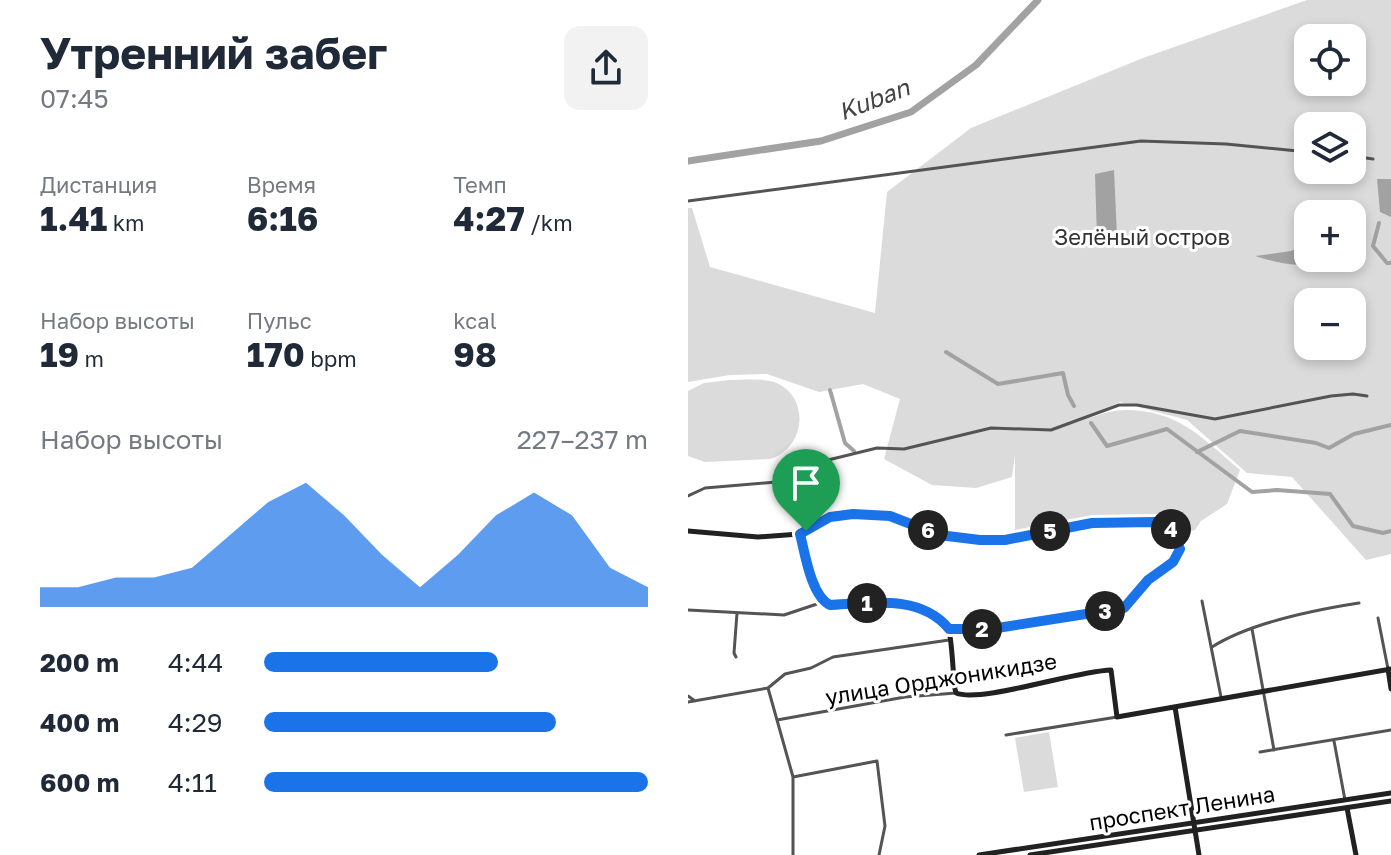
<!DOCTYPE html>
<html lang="ru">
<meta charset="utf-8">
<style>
body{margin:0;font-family:"Golos Text",sans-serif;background:#f2f2f3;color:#1f2937;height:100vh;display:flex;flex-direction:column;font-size:30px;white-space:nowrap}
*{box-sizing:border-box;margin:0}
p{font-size:26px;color:#747a83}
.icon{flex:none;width:44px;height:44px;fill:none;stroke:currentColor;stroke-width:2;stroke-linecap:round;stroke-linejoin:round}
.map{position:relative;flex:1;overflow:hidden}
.drawer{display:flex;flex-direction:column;background:#fff;width:688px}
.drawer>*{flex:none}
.controls{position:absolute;left:606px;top:24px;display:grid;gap:16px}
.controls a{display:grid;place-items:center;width:72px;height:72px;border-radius:16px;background:#fff;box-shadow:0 4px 12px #0003;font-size:40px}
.pin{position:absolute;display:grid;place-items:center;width:68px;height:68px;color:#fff;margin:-82px -34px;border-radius:50% 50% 50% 0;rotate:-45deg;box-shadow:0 0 8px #0007}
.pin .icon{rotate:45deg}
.km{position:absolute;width:40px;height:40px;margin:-20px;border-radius:50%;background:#222;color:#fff;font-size:22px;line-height:40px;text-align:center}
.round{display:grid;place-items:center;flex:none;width:84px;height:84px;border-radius:16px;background:#f2f2f3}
.overview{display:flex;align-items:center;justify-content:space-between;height:136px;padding:0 40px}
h1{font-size:44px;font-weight:700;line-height:60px}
.stats{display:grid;grid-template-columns:repeat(3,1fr);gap:12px;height:136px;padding:8px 40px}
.stats div{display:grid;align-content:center}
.stats b{font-size:34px;font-weight:700}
.stats small{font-size:22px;font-weight:400}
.stats p{font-size:22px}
.chart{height:224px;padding:16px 40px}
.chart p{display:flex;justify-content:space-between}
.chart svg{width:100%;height:144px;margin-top:8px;fill:#1a73e8;opacity:.7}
ul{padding:0 40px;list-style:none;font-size:26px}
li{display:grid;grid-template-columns:128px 96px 1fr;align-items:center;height:60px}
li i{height:20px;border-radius:10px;background:#1a73e8}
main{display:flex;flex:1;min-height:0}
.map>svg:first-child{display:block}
.green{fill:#dbdbdb;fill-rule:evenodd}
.water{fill:#a2a2a2}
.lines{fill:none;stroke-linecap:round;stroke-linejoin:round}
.canal{stroke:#a2a2a2;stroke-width:4}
.river{stroke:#a2a2a2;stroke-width:7}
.street{stroke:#545454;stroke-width:3}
.secondary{stroke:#212121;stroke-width:5}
.route-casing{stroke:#fff;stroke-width:16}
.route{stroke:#1a73e8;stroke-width:10}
.labels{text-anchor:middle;stroke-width:6;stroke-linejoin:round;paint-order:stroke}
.park-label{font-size:22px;fill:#323232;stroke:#fff}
.street-label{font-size:22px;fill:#000;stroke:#fff}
.water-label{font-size:24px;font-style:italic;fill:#434343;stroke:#fff}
</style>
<main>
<section class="drawer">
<div class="overview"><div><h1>Утренний забег</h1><p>07:45</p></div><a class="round"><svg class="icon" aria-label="share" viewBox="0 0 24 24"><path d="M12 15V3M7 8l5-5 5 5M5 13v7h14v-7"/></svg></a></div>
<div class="stats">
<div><p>Дистанция</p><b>1.41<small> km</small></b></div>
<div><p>Время</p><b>6:16</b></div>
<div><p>Темп</p><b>4:27<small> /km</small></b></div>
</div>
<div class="stats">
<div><p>Набор высоты</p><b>19<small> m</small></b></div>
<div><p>Пульс</p><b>170<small> bpm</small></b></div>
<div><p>kcal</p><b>98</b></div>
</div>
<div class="chart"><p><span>Набор высоты</span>227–237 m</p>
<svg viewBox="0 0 160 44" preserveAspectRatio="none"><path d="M0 44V38L10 38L20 35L30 35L40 32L50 22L60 12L70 6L80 16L90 28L100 38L110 28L120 16L130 9L140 16L150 32L160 38V44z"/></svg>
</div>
<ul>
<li><b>200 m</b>4:44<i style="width:61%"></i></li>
<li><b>400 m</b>4:29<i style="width:76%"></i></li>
<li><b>600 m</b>4:11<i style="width:100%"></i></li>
</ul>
</section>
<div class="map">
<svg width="703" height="855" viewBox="0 0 703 855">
<rect width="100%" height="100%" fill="#fff"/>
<!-- green -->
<path class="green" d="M619,0H703V554L678,560L604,477L559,473L499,420L432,402L376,426C395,421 418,410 437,410C491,410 514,438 552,470L539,504L513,521L507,530L495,534L481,517L327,533V455L324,477L288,488L244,485L196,459L212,399L175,384L131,392L79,374L42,375L0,382V208H4L22,267L187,313L199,192L283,128L455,58ZM620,38H664V82H620ZM620,126H664V170H620ZM620,214H664V258H620ZM620,302H664V346H620Z
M41,380C54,380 73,378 86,382C123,396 118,448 82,459L17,462L0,456V391L16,383Z
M361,732L370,787L336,792L327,738Z"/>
<!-- water -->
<path class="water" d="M426,170L429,236L409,238L407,174Z
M689,179H703V217L692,212Z
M620,244V258H633C615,271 587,262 567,256L603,251Z"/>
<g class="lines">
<!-- canal -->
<path class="canal" d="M691,223L685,246L699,263H703
M258,352L310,384L375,373L380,395L386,406
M142,390L157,443L166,451
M403,423L419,446L479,429L564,492L589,490L642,494L665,526L695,533L703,531
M509,452L552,431L628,443L641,448L666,434L703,425"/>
<!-- river -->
<path class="river" d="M0,161L133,141L223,112L288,65L350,0"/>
<!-- street -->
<path class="street" d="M664,156L685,159
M0,201L453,141L538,144L620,152
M119,472L125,491L124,523
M0,496L17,488L100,481L136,461L189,448L216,449L303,428L363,430L431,405H449L527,419L643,396L665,394L679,396
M112,534L142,517L165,514L202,516L251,535L292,540H317L404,523L466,522L478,524C504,551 485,562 462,579C452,586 444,598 436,608L303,629H262
M514,601L533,697
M0,610L96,615L135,602
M690,618L700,669
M564,629L586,750
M524,647C562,623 626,610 671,603
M48,657L46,653L49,613
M80,688L105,777V855
M0,696L7,701
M0,702L80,688L97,674L123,668L145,657L261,640
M89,720L217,697L268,693
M318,735L429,717
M646,741L657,800
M572,752L703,730
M105,777L189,761L197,826L191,855"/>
<!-- secondary -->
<path class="secondary" d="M0,531L70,537L112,534C117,553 123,596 142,605C172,604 242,594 260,627C264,636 265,676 267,689L268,693C294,703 387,671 423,670L429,717L703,669
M700,669L703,689
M487,707L511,855
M659,808L668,855
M291,855L703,793
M342,855L703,801"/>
</g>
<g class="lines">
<!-- route casing -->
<g class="route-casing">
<path id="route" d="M165,514L202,516L251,535L292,540H317L404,523L466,522L478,524L486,532L492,549L485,562L460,580L436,608L303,629H261C233,594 182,603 142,605C123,596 117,553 112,534L142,517Z"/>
</g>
<!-- route -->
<use href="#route" class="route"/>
</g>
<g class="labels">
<!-- park labels -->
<g class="park-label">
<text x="454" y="245">Зелёный остров</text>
</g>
<!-- street labels -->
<g class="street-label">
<text transform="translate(253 679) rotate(-9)" y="8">улица Орджоникидзе</text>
<text transform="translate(494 808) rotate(-9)" y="8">проспект Ленина</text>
</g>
<!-- water labels -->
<g class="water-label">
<text transform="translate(186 100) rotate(-21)" y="8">Kuban</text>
</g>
</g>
</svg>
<div class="controls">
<a><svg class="icon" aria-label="locate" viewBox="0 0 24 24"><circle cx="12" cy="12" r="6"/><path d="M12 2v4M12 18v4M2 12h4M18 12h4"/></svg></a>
<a><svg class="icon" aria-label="layers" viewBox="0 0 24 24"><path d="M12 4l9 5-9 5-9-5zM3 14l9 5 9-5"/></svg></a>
<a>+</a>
<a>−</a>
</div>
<div class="pin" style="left:118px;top:531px;background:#1e9e55"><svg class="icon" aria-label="arrive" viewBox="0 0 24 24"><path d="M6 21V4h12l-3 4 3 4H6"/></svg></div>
<b class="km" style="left:179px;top:603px">1</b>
<b class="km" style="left:294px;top:629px">2</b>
<b class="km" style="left:417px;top:611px">3</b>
<b class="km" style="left:483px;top:529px">4</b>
<b class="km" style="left:362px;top:531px">5</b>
<b class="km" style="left:240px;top:530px">6</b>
</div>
</main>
